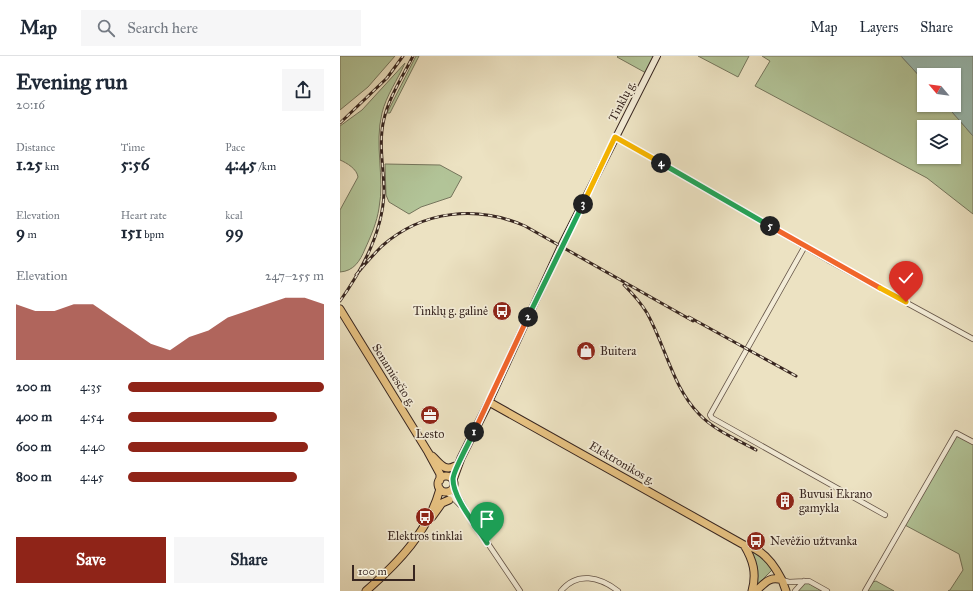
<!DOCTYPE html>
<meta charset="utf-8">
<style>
body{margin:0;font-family:"IM FELL Great Primer",serif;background:#f6f6f7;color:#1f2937;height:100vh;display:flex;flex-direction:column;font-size:15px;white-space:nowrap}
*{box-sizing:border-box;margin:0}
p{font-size:13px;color:#747a83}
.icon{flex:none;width:22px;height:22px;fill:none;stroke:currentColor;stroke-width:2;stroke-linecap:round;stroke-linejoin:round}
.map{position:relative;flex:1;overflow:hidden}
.drawer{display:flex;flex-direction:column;background:#fff;width:340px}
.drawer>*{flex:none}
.needle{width:26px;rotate:299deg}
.buttons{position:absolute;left:577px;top:12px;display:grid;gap:8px}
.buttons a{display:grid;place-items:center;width:44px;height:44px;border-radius:0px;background:#fff;box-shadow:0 1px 3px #0004;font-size:20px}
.scale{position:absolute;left:12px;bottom:10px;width:63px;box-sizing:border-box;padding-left:4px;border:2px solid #382620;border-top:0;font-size:11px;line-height:14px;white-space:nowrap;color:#382620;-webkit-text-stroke:3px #f3ecd7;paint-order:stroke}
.pin{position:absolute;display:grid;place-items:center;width:34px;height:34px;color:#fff;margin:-41px -17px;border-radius:50% 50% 50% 0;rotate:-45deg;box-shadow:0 0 4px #0007}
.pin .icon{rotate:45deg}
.km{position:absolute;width:20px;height:20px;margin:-10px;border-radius:50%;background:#222;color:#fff;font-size:11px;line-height:20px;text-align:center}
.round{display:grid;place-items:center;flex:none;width:42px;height:42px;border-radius:0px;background:#f6f6f7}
.summary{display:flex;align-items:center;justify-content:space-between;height:68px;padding:0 16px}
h1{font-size:22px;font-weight:700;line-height:30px}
.figures{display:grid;grid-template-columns:repeat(3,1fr);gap:6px;height:68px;padding:4px 16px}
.figures div{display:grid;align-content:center}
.figures b{font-size:17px;font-weight:700}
.figures small{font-size:11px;font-weight:400}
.figures p{font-size:11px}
.chart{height:112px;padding:8px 16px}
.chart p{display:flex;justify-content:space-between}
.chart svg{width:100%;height:72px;margin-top:4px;fill:#8f2418;opacity:.7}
.button{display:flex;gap:8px;margin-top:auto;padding:8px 16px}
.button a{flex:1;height:46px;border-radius:0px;background:#8f2418;color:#fff;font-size:16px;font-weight:700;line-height:46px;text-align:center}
.button a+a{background:#f6f6f7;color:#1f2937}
ul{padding:0 16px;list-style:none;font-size:13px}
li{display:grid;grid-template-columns:64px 48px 1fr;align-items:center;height:30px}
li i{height:10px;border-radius:5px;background:#8f2418}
header{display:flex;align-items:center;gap:24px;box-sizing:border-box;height:56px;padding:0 20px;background:#fff;border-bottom:1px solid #e0e1e3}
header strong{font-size:19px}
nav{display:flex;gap:22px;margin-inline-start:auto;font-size:14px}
.search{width:280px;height:36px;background:#f6f6f7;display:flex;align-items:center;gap:10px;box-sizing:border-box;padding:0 14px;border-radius:0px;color:#747a83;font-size:15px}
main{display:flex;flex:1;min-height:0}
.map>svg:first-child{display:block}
.green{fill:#b2c498;stroke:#75755c;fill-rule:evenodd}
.water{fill:#99bdb5;stroke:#728179}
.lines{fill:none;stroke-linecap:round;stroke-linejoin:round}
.minor-casing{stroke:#655548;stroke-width:6}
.secondary-casing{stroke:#382620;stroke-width:8}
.primary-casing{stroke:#382620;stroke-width:9}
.minor{stroke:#f3ecd7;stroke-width:4.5}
.secondary{stroke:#f3ecd7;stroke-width:6}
.primary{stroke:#e6c181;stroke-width:7}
.rail-casing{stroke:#382620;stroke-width:3}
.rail{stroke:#f3ecd7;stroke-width:1.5;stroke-dasharray:4.5;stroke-linecap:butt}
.split-1-casing{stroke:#fff;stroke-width:8}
.split-2-casing{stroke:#fff;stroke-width:8}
.split-3-casing{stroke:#fff;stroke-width:8}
.split-4-casing{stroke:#fff;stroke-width:8}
.split-5-casing{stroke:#fff;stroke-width:8}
.split-6-casing{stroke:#fff;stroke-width:8}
.split-7-casing{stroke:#fff;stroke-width:8}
.split-1{stroke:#22a559;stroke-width:5}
.split-2{stroke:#f0652b;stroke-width:5}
.split-3{stroke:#22a559;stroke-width:5}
.split-4{stroke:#f5b400;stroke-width:5}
.split-5{stroke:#22a559;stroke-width:5}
.split-6{stroke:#f0652b;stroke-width:5}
.split-7{stroke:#f5b400;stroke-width:5}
.labels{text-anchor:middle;stroke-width:3.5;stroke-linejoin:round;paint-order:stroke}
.street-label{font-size:12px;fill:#382620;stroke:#f3ecd7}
.poi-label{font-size:12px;fill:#382620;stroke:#f3ecd7;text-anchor:start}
</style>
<header>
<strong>Map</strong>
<div class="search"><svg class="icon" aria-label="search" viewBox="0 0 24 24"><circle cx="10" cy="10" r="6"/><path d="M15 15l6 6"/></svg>Search here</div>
<nav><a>Map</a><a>Layers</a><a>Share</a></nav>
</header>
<main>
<section class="drawer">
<div class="summary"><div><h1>Evening run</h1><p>20:16</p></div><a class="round"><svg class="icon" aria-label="share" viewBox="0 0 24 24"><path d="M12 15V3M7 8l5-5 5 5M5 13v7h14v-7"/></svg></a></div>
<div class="figures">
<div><p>Distance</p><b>1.25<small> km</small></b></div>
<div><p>Time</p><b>5:56</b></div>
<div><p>Pace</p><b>4:45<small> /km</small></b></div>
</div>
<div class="figures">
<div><p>Elevation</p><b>9<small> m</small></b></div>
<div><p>Heart rate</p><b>151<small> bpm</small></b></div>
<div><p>kcal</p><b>99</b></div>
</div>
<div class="chart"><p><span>Elevation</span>247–255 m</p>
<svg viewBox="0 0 160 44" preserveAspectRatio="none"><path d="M0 44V10L10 14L20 14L30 10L40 10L50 18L60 26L70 34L80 38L90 30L100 26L110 18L120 14L130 10L140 6L150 6L160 10V44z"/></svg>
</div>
<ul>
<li><b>200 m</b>4:35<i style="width:100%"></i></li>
<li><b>400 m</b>4:54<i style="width:76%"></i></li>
<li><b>600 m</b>4:40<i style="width:92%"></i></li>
<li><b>800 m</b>4:45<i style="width:86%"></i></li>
</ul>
<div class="button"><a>Save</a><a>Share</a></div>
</section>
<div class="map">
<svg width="633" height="535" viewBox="0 0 633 535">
<rect width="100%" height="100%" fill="#ece2c2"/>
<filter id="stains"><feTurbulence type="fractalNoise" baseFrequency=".005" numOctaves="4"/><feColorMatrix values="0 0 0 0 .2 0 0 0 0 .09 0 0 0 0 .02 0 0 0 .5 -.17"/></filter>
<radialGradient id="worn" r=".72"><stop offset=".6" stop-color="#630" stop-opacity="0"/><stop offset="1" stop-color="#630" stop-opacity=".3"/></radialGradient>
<!-- green -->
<path class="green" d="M0,0H55L28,31L0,54Z
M76,0H79L50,57H47Z
M278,0H314L306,17L277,1Z
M358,0H409L398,21Z
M422,0H561L584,25V49H606L633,80V158L587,122L415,30L430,5ZM584,71H614V101H584Z
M65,7C58,23 46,40 42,57C34,89 45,121 39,152C37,166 31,180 25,193C20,205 14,215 0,216V154L18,121C17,113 7,107 0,104V70L22,54Z
M45,108L100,109L122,121L111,141L81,151L69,158L49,146L46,139Z
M616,377L633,386V535H608L610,534L623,514L619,498L563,468Z
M408,491L427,505L433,513L416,530L417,511Z
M536,525L554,535H527L533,526Z
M468,527L482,535H457L463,528Z"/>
<!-- water -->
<path class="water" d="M561,0H633V80L606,49H614V19H584V25Z"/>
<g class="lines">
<!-- minor casing -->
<g class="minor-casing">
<path id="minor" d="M275,81L488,204L633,283
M465,190L370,359L372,362L545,459
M113,431L128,458L180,535
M107,436L120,449
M442,524L449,526L469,525L487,535
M221,535C237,515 260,521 278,535
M455,535L464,525
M525,535L616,377L633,386"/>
</g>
<!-- secondary casing -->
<g class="secondary-casing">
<path id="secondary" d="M149,346L221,190L317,0"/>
</g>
<!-- primary casing -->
<g class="primary-casing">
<path id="primary" d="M0,253L88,396L100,418V424
M92,400C100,407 104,416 115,410
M98 428a8 8 0 1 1 16 0a8 8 0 1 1-16 0Z
M113,424L121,402L149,346L404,489C422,492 434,508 442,524
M92,461L102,447L109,444
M404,489C413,504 417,517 412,535
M26,535C59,506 88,476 100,433
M416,535C425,527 429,520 442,524L446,535"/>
</g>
<!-- minor -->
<use href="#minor" class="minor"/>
<!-- secondary -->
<use href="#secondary" class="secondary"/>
<!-- primary -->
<use href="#primary" class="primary"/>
<!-- rail casing -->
<g class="rail-casing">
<path id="rail" d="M0,67L47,22L63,0
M16,219C24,209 33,199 42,190C83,154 137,149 185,170L353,265
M284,229C293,238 301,247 307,257C326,291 332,330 359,358C374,374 396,383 416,394
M0,245C22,214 43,176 44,136C44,112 38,88 44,63C49,41 63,20 73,0
M349,261L456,320"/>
</g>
<!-- rail -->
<use href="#rail" class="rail"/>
</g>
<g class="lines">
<!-- split-1 casing -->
<g class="split-1-casing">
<path id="split-1" d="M134,376C130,385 113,415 113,423C113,443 137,470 147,487"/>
</g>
<!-- split-2 casing -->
<g class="split-2-casing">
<path id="split-2" d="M134,376L188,261"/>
</g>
<!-- split-3 casing -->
<g class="split-3-casing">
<path id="split-3" d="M188,261L243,148"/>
</g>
<!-- split-4 casing -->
<g class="split-4-casing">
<path id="split-4" d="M243,148L275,81L321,107"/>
</g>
<!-- split-5 casing -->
<g class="split-5-casing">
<path id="split-5" d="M321,107L430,170"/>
</g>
<!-- split-6 casing -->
<g class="split-6-casing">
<path id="split-6" d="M430,170L540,232"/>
</g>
<!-- split-7 casing -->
<g class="split-7-casing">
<path id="split-7" d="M540,232L566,246"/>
</g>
<!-- split-1 -->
<use href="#split-1" class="split-1"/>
<!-- split-2 -->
<use href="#split-2" class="split-2"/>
<!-- split-3 -->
<use href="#split-3" class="split-3"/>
<!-- split-4 -->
<use href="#split-4" class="split-4"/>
<!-- split-5 -->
<use href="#split-5" class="split-5"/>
<!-- split-6 -->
<use href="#split-6" class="split-6"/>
<!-- split-7 -->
<use href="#split-7" class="split-7"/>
</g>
<!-- icons -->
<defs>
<g id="bus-disc" transform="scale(1)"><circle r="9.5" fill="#8f2418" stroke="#f3ecd7"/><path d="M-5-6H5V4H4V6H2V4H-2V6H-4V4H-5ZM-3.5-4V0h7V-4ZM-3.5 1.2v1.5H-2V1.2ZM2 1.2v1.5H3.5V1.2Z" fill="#fff"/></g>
<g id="shop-disc" transform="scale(1)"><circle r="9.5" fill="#8f2418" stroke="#f3ecd7"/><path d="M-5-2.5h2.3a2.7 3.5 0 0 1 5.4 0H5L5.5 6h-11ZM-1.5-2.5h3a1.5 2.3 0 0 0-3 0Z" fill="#fff"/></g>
<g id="office-disc" transform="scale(1)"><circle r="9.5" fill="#8f2418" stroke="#f3ecd7"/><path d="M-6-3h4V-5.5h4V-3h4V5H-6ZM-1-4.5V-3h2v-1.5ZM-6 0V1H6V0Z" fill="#fff"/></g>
<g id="building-disc" transform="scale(1)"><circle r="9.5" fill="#8f2418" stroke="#f3ecd7"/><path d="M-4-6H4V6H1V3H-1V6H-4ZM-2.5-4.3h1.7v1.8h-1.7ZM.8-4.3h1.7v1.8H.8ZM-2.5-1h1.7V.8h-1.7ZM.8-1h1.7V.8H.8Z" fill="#fff"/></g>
</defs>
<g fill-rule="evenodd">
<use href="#bus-disc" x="162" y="255"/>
<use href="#shop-disc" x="246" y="295"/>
<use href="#office-disc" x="90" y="359"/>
<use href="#building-disc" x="445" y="445"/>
<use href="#bus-disc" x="85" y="461"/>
<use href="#bus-disc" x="416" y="485"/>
</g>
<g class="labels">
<!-- street labels -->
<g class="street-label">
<text transform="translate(282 45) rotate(-62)" y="4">Tinklų g.</text>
<text transform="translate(54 319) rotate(58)" y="4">Senamiesčio g.</text>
<text transform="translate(282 407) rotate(30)" y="4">Elektronikos g.</text>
</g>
<!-- poi labels -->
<g class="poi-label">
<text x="148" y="259" text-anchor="end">Tinklų g. galinė</text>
<text x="260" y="299">Buitera</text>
<text x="90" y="382" text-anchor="middle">Lesto</text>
<text x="459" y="442">Buvusi Ekrano<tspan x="459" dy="14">gamykla</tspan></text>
<text x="85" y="484" text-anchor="middle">Elektros tinklai</text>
<text x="430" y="489">Nevėžio užtvanka</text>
</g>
</g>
<rect width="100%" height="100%" filter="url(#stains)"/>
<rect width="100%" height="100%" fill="url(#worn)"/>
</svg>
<div class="buttons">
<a><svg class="needle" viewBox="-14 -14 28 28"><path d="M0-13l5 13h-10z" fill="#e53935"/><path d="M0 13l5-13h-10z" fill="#747a83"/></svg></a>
<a><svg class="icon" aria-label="layers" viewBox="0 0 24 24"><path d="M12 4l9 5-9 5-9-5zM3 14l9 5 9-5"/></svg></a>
</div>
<div class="scale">100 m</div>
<div class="pin" style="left:147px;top:487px;background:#1e9e55"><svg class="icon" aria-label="arrive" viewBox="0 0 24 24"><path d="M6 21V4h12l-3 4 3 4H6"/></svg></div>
<div class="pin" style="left:566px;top:246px;background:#d93025"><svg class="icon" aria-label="check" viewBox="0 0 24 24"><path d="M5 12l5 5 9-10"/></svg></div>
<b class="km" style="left:134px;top:376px">1</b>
<b class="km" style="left:188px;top:261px">2</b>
<b class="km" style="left:243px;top:148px">3</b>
<b class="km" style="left:321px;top:107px">4</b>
<b class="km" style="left:430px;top:170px">5</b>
</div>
</main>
